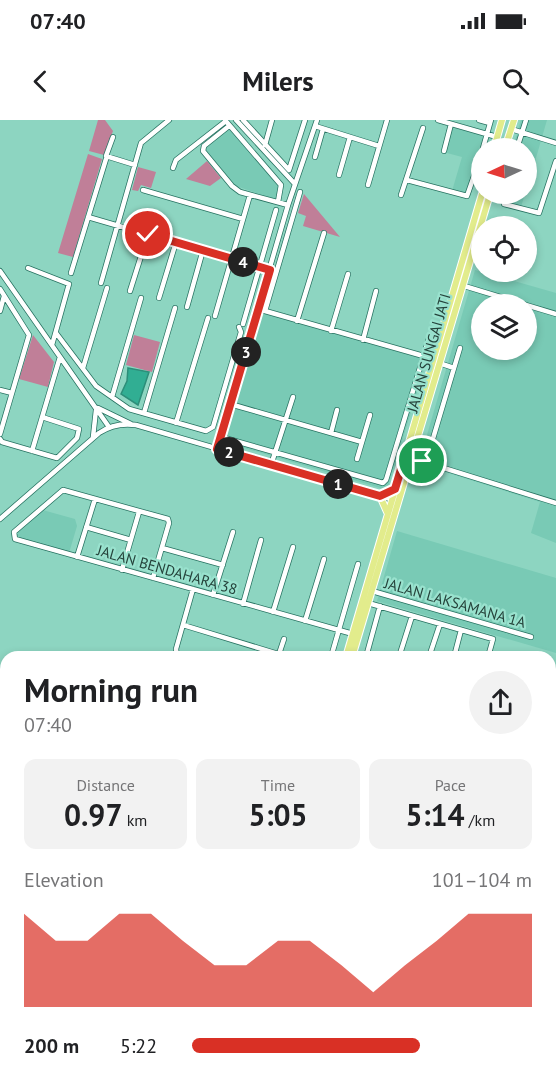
<!DOCTYPE html>
<meta charset="utf-8">
<style>
body{margin:0;font-family:"PT Sans",sans-serif;background:#f2f2f2;color:#202124;height:100vh;display:flex;flex-direction:column;font-size:22px;white-space:nowrap}
*{box-sizing:border-box;margin:0}
p{font-size:20px;color:#757577}
.icon{flex:none;width:33px;height:33px;fill:none;stroke:currentColor;stroke-width:2;stroke-linecap:round;stroke-linejoin:round}
.map{position:relative;flex:1;overflow:hidden}
.drawer{position:absolute;left:0px;top:531px;width:556px;height:429px;display:flex;flex-direction:column;background:#fff;border-radius:18px 18px 0 0;box-shadow:0 3px 9px #0003}
.drawer>*{flex:none}
.needle{width:39px;rotate:266deg}
.controls{position:absolute;left:471px;top:18px;display:grid;gap:12px}
.controls a{display:grid;place-items:center;width:66px;height:66px;border-radius:50%;background:#fff;box-shadow:0 3px 9px #0003;font-size:30px}
.pin{position:absolute;display:grid;place-items:center;width:51px;height:51px;color:#fff;margin:-26px;border:3px solid #fff;border-radius:50%;box-shadow:0 2px 6px #0007}
.km{position:absolute;width:30px;height:30px;margin:-15px;border-radius:50%;background:#222;color:#fff;font-size:16px;line-height:30px;text-align:center}
.round{display:grid;place-items:center;flex:none;width:63px;height:63px;border-radius:32px;background:#f2f2f2}
.overview{display:flex;align-items:center;justify-content:space-between;height:102px;padding:0 24px}
h1{font-size:33px;font-weight:800;line-height:45px}
.stats{display:grid;grid-template-columns:repeat(3,1fr);gap:9px;height:102px;padding:6px 24px}
.stats div{display:grid;align-content:center;border-radius:12px;background:#f2f2f2;text-align:center}
.stats b{font-size:30px;font-weight:800}
.stats small{font-size:16px;font-weight:400}
.stats p{font-size:16px}
.chart{height:168px;padding:12px 24px}
.chart p{display:flex;justify-content:space-between}
.chart svg{width:100%;height:108px;margin-top:6px;fill:#d93025;opacity:.7}
ul{padding:0 24px;list-style:none;font-size:20px}
li{display:grid;grid-template-columns:96px 72px 1fr;align-items:center;height:45px}
li i{height:15px;border-radius:8px;background:#d93025}
.status{display:flex;justify-content:space-between;align-items:center;height:42px;padding:0 30px;background:#fff;direction:ltr}
.status svg{height:16px;fill:currentColor}
header{display:flex;justify-content:space-between;align-items:center;height:78px;padding:0 24px;background:#fff;font-size:27px;font-weight:800}
.map>svg:first-child{display:block}
.built{fill:#79cab5;fill-rule:evenodd}
.green{fill:#c07f98}
.water{fill:#31ae93;stroke:#2d8e79;stroke-width:1.5}
.lines{fill:none;stroke-linecap:round;stroke-linejoin:round}
.minor-casing{stroke:#277261;stroke-width:6}
.major-casing{stroke:#fff;stroke-width:8}
.minor{stroke:#fff;stroke-width:4.5}
.major{stroke:#e2ec8c;stroke-width:6}
.route-casing{stroke:#fff;stroke-width:12}
.route{stroke:#d93025;stroke-width:8}
.labels{text-anchor:middle;stroke-width:4.5;stroke-linejoin:round;paint-order:stroke}
.street-label{font-size:15px;fill:#25433b;stroke:#99e2ce}
</style>
<div class="status"><b>07:40</b><svg viewBox="0 0 49 12"><path d="M0 12V9h3v3zM5 12V6h3v6zM10 12V3h3v9zM15 12V0h3v12zM26 1h20v11H26zM47 4h2v5h-2z"/></svg></div>
<header><svg class="icon" aria-label="back" viewBox="0 0 24 24"><path d="M15 5l-7 7 7 7"/></svg>Milers<svg class="icon" aria-label="search" viewBox="0 0 24 24"><circle cx="10" cy="10" r="6"/><path d="M15 15l6 6"/></svg></header>
<div class="map">
<svg width="556" height="960" viewBox="0 0 556 960">
<rect width="100%" height="100%" fill="#8dd5c1"/>
<!-- built -->
<path class="built" d="M521,0H547L527,69L526,28H513Z
M452,6L485,15L469,73L465,75L452,71L462,37L447,33L445,28Z
M228,7L280,65L277,80L233,65L204,30L205,26Z
M500,74H525L521,87L498,80Z
M475,150L556,173V423L531,413L540,382L426,346L422,332ZM482,184H526V230H482Z
M252,190L427,240L387,370L214,319Z
M39,389L75,399L77,406L69,433L16,417L15,413Z
M397,411L556,458V533L377,481Z
M174,954H224V960H174Z
M245,954H383L381,960H244Z"/>
<!-- green -->
<path class="green" d="M98,0H105L113,11L104,35L89,31Z
M88,34L102,39L73,137L58,133Z
M207,41L221,58L210,66L186,59Z
M138,47L156,52L151,68L141,65L138,71L132,70Z
M304,74L340,117L303,106L306,96L298,93Z
M33,215L54,242L48,267L19,259Z
M134,215L160,222L152,252L126,245Z
M0,582L6,584V618L0,638Z
M383,954H412L411,960H381Z"/>
<!-- water -->
<path class="water" d="M128,248L149,252L138,285L121,274L127,261Z"/>
<g class="lines">
<!-- minor casing -->
<g class="minor-casing">
<path id="minor" d="M225,0L281,65L278,82
M236,0L295,64
M243,0L289,50L305,0
M438,0L497,17
M479,0L490,3
M229,6L204,26L203,31L232,66L240,72L288,85
M315,6L379,26
M511,9L556,23
M113,17L106,36L135,45
M265,25L272,0
M483,28L491,0
M517,28L526,0
M444,31L451,4
M315,37L323,9
M173,48L176,40L226,1
M339,55L350,17
M407,60L467,76L482,33
M368,65L387,0
M143,70L243,99
M504,74V84L539,93L556,41
M401,75L423,8
M88,97L270,150
M28,148L69,164L52,225
M0,151L109,307
M71,153L106,39
M101,163L141,23L169,0
M461,165L524,184
M0,169L29,215L0,314
M130,171L148,114
M159,178L176,122
M526,185L556,194
M187,187L203,130
M258,189L434,239
M0,191L4,176
M265,191L300,72
M215,196L250,75
M297,201L324,113
M243,204L276,90
M331,211L348,154
M56,213L96,266L129,289L206,311L213,307L241,212L239,207
M363,220L376,171
M439,243L454,248
M83,248L107,168
M0,270L12,273
M112,277L141,178
M230,284L362,322
M98,288L131,304
M144,293L175,188
M176,303L208,198
M331,313L337,290
M93,317L96,290
M221,317L383,363L386,360L429,218
M0,319L2,322L57,338L77,318L79,309L42,297
M217,329L288,85L317,0
M32,331L60,237
M357,339L370,295
M418,340L556,383
M426,342L460,228
M271,345L293,277
M0,399L99,313C111,305 122,303 136,305L394,380
M86,407L131,420
M162,428L223,445
M77,437L95,379
M122,450L139,392
M153,458L169,403L168,399L63,370L14,412L15,419L353,514
M372,471L531,517
M213,475L233,412
M368,483L493,519L488,537
M243,484L261,420
M273,492L293,427
M305,501L324,439
M183,505L288,537
M279,534L284,519
M177,537L176,529L193,469
M331,537L358,444
M366,537L380,486
M399,537L412,496
M429,537L440,504
M454,537L461,510
M0,576L6,578
M550,609L556,610
M551,644L556,627
M0,647L6,626
M0,674L6,676
M551,677L556,660
M550,702L556,686
M0,753L6,734
M0,763L6,765
M550,770L555,754
M0,823L6,827
M0,881L6,861
M550,899L556,879
M178,954V960
M199,954L216,959
M442,954L462,960
M9,960L10,954
M43,960L45,954
M90,960L92,954
M130,960L132,954
M166,960L167,957
M248,960L249,954
M289,960L290,954
M344,960L346,954
M375,960L377,954
M412,960L414,954
M531,960L533,954"/>
</g>
<!-- major casing -->
<g class="major-casing">
<path id="major" d="M494,28L502,0
M505,28L514,0
M417,328L419,340
M387,392L380,376L395,369
M346,537L482,74
M352,537L490,74
M229,960V954
M235,960L236,954"/>
</g>
<!-- minor -->
<use href="#minor" class="minor"/>
<!-- major -->
<use href="#major" class="major"/>
</g>
<g class="lines">
<!-- route casing -->
<g class="route-casing">
<path id="route" d="M148,114L270,150L217,329L380,376L395,369L405,336L422,341"/>
</g>
<!-- route -->
<use href="#route" class="route"/>
</g>
<g class="labels">
<!-- street labels -->
<g class="street-label">
<text transform="translate(429 233) rotate(-74)" y="5">JALAN SUNGAI JATI</text>
<text transform="translate(167 450) rotate(16)" y="5">JALAN BENDAHARA 38</text>
<text transform="translate(455 483) rotate(16)" y="5">JALAN LAKSAMANA 1A</text>
</g>
</g>
</svg>
<div class="controls">
<a><svg class="needle" viewBox="-14 -14 28 28"><path d="M0-13l5 13h-10z" fill="#e53935"/><path d="M0 13l5-13h-10z" fill="#757577"/></svg></a>
<a><svg class="icon" aria-label="locate" viewBox="0 0 24 24"><circle cx="12" cy="12" r="6"/><path d="M12 2v4M12 18v4M2 12h4M18 12h4"/></svg></a>
<a><svg class="icon" aria-label="layers" viewBox="0 0 24 24"><path d="M12 4l9 5-9 5-9-5zM3 14l9 5 9-5"/></svg></a>
</div>
<div class="pin" style="left:422px;top:341px;background:#1e9e55"><svg class="icon" aria-label="arrive" viewBox="0 0 24 24"><path d="M6 21V4h12l-3 4 3 4H6"/></svg></div>
<div class="pin" style="left:148px;top:114px;background:#d93025"><svg class="icon" aria-label="check" viewBox="0 0 24 24"><path d="M5 12l5 5 9-10"/></svg></div>
<b class="km" style="left:338px;top:364px">1</b>
<b class="km" style="left:229px;top:332px">2</b>
<b class="km" style="left:246px;top:232px">3</b>
<b class="km" style="left:243px;top:142px">4</b>
<section class="drawer">
<div class="overview"><div><h1>Morning run</h1><p>07:40</p></div><a class="round"><svg class="icon" aria-label="share" viewBox="0 0 24 24"><path d="M12 15V3M7 8l5-5 5 5M5 13v7h14v-7"/></svg></a></div>
<div class="stats">
<div><p>Distance</p><b>0.97<small> km</small></b></div>
<div><p>Time</p><b>5:05</b></div>
<div><p>Pace</p><b>5:14<small> /km</small></b></div>
</div>
<div class="chart"><p><span>Elevation</span>101–104 m</p>
<svg viewBox="0 0 160 44" preserveAspectRatio="none"><path d="M0 44V6L10 17L20 17L30 6L40 6L50 17L60 27L70 27L80 17L90 17L100 27L110 38L120 27L130 17L140 6L150 6L160 6V44z"/></svg>
</div>
<ul>
<li><b>200 m</b>5:22<i style="width:67%"></i></li>
</ul>
</section>
</div>
